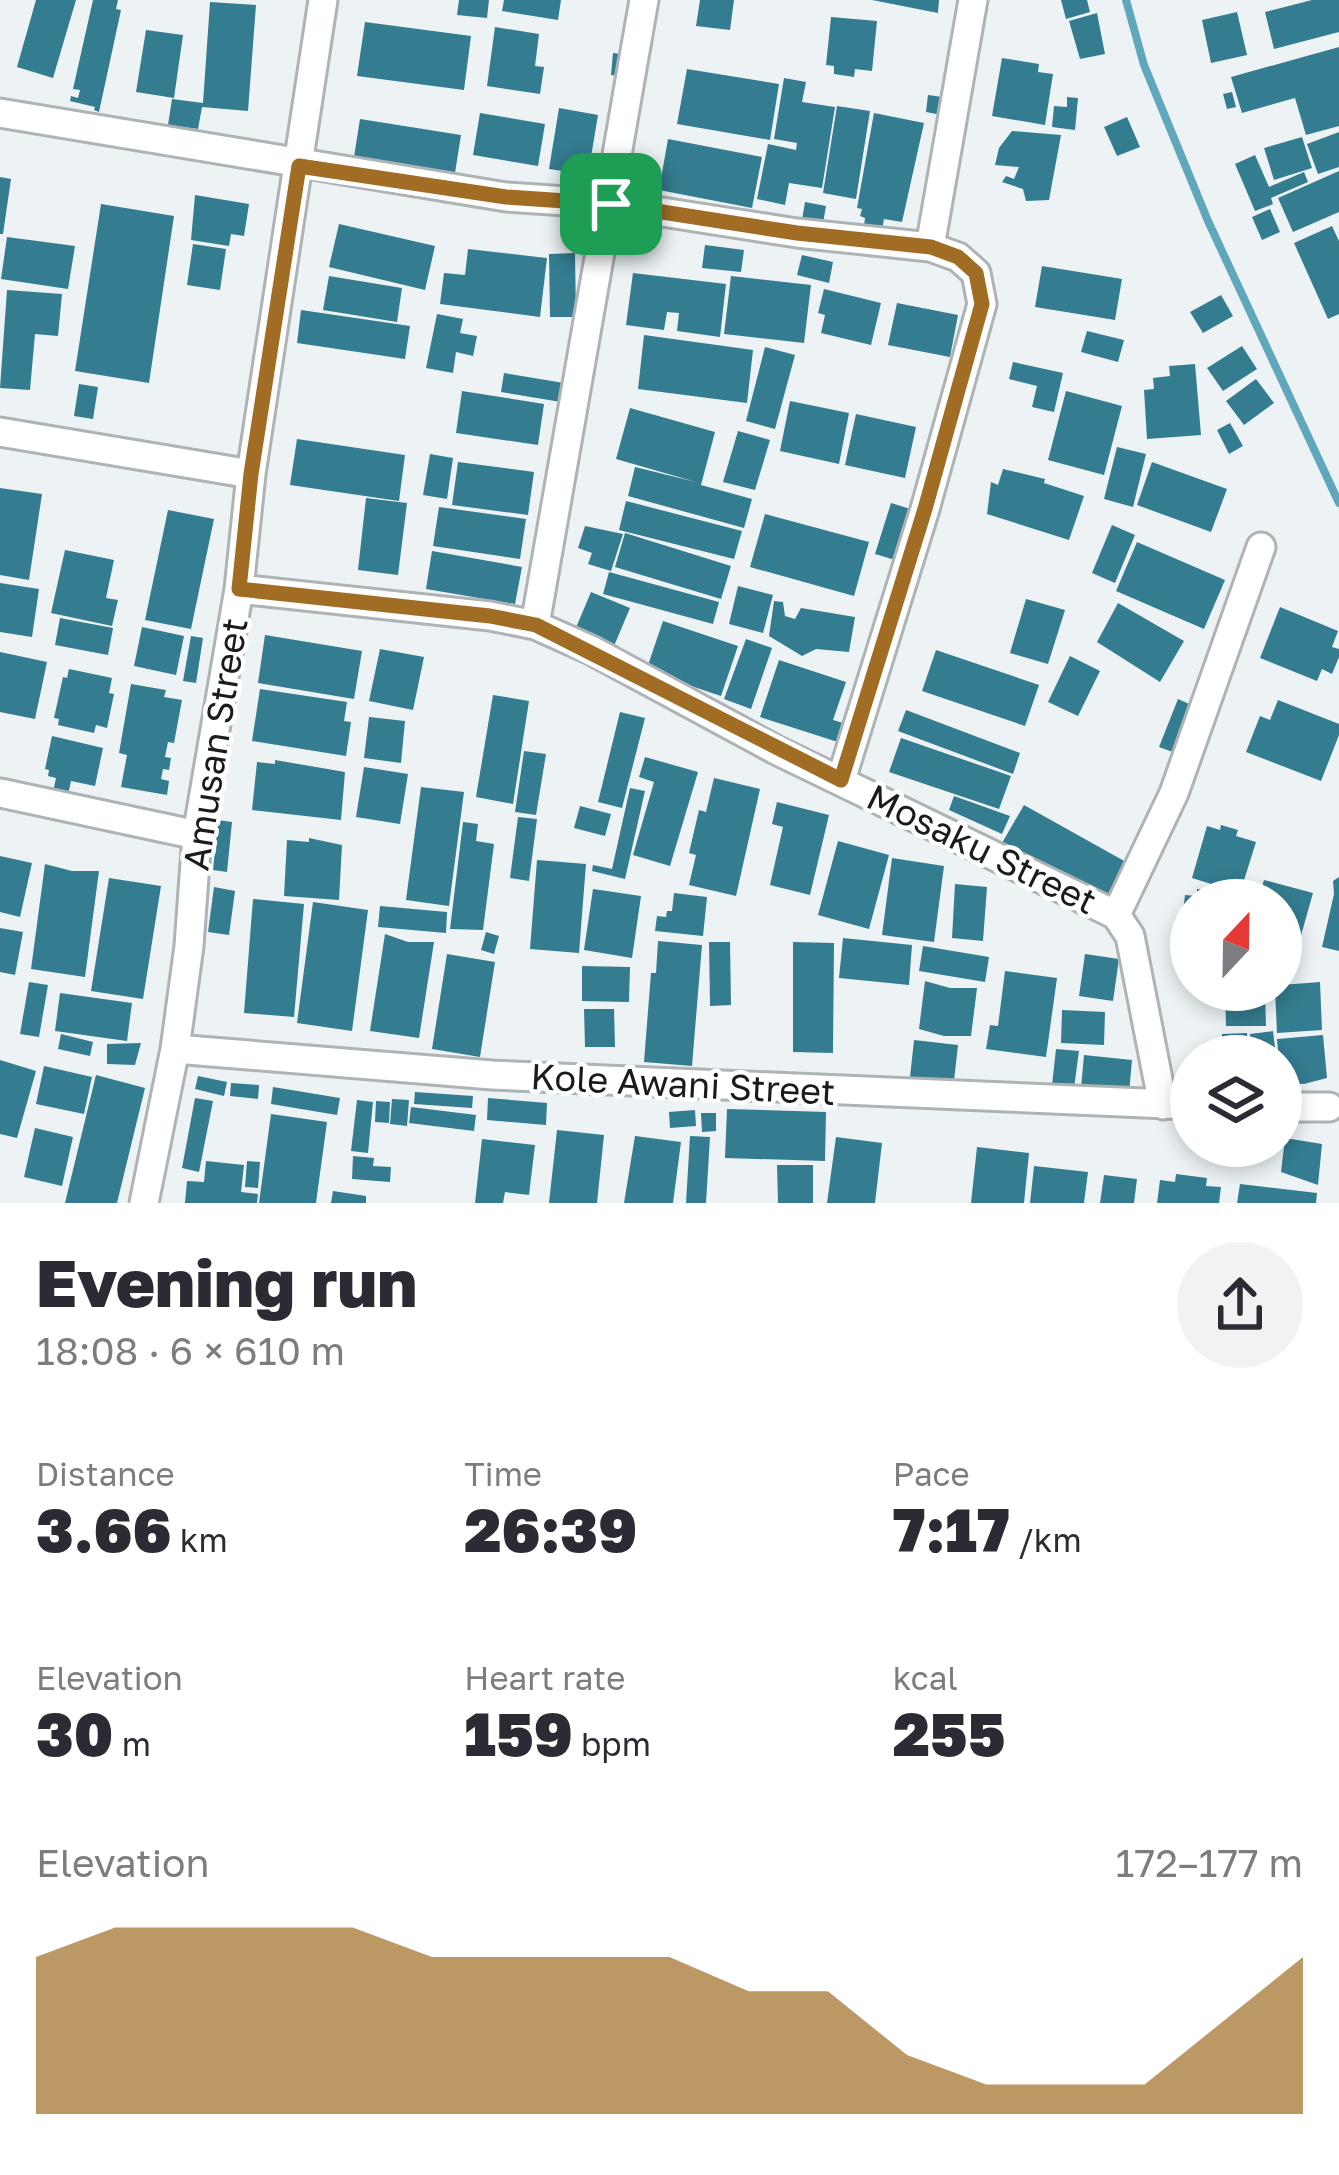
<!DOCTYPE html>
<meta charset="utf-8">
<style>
body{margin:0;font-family:"Golos Text",sans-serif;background:#f2f2f3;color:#2b2b33;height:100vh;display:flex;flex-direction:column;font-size:45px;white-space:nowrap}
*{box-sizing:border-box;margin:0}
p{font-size:39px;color:#7c7c81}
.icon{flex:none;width:66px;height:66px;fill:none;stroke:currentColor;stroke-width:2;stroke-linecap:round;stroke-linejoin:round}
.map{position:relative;height:1203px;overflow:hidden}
.side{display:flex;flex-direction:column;background:#fff;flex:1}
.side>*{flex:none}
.needle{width:78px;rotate:22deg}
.fabs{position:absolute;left:1170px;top:879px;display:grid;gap:24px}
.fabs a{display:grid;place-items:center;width:132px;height:132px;border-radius:50%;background:#fff;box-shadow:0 6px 18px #0003;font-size:60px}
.pin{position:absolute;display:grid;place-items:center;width:102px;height:102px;color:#fff;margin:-51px;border-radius:24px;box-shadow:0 6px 18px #0006}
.round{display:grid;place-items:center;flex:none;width:126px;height:126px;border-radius:63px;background:#f2f2f3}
.headline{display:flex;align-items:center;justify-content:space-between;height:204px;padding:0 36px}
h1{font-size:66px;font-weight:800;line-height:90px}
.metrics{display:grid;grid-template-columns:repeat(3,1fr);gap:18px;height:204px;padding:12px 36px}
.metrics div{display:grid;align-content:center}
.metrics b{font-size:60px;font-weight:800}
.metrics small{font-size:33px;font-weight:400}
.metrics p{font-size:33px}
.chart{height:336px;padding:24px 36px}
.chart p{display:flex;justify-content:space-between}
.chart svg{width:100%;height:216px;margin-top:12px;fill:#a16d25;opacity:.7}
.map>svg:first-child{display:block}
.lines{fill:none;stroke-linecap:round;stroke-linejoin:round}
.stream{stroke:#60a7bc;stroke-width:8}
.building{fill:#347c90}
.minor-casing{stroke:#aeb3b5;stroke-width:33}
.minor{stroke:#fff;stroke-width:27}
.route-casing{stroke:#fff;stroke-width:24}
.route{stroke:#a16d25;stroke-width:15}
.labels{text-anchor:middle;stroke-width:9;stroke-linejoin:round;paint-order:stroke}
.street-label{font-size:36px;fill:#1a1c1c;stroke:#fff}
</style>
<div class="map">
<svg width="1339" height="1203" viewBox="0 0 1339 1203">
<rect width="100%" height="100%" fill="#edf3f5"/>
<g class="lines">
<!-- stream -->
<path class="stream" d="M1126,0L1144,65L1208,221L1339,503"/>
</g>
<!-- building -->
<path class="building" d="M36,0H76L53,78L17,67Z
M93,0H118L116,9L121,10L99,112L94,110L95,107L70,101L71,96L78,98L80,90L73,89Z
M459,0H489L487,18L457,15Z
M504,0H561L558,20L502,11Z
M700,0H734L730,30L696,26Z
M872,0H939L938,13Z
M1061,0H1087L1090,12L1066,19Z
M1312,0H1339V32L1274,49L1265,12Z
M210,2L256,5L248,111L202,107L198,129L168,125L172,99L203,103Z
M1237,12L1247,55L1211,63L1202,20Z
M1097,13L1105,54L1080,59L1069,21Z
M831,17L877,21L872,71L855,69L854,77L834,74V66L826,65Z
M365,22L471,36L464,90L357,76Z
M495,27L539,34L535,66L544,67L540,94L487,86Z
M146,30L183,35L174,98L136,92Z
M1339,47V126L1306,135L1295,98L1242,113L1231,77Z
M613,53L628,55L626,77L611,75Z
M1002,58L1039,64L1038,72L1053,74L1045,125L992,116Z
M687,69L779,84L770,140L677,124Z
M784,78L806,82L802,102L835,107L822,188L789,183L785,205L757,199L768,144L796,150L797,143L774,139Z
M1232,92L1236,107L1227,109L1223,94Z
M928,95L950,98L947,116L926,112Z
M1067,97L1078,98L1075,130L1052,127L1054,106L1067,107Z
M837,106L870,111L856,199L823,193Z
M559,108L598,115L588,175L549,169Z
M480,113L545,124L538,166L473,155Z
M874,113L924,123L902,222L884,219L882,230L864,226L865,218L860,216L862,209L857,208Z
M1127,117L1140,147L1117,156L1104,127Z
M360,119L461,135L455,173L354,157Z
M1012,131L1061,135L1049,200L1026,201L1023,189L1002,182L1006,176L1014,179L1019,167L995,165L999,148Z
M1339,132V167L1318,174L1307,144Z
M1302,137L1312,168L1274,180L1264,148Z
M668,139L762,157L752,208L659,190Z
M1255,155L1269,187L1304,172L1308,182L1271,198L1273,204L1255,211L1235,164Z
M1339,171V212L1293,232L1278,198Z
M0,177L11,179L3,234H0Z
M195,195L249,204L244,236L231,234L229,246L191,240Z
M805,202L826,206L822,229L801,226Z
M101,204L174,216L149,383L75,371Z
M1270,209L1280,232L1262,240L1252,217Z
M339,224L435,246L425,290L329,267Z
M1332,226L1339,241V314L1328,319L1294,243Z
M7,237L75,246L68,289L1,279Z
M193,244L226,249L220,290L187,285Z
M705,245L744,250L741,272L702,268Z
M468,249L547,258L540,317L440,304L444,273L465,275Z
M575,253L576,317H550L549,254Z
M802,255L833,262L829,283L797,275Z
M1042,266L1122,279L1115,320L1035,307Z
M633,273L726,284L720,337L677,331L679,313L667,312L664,330L626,325Z
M329,276L402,288L397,322L323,310Z
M731,276L811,285L804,343L724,334Z
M824,289L881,303L871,345L821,333L825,315L818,313Z
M7,290L62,294L58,336L35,334L30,390L0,388Z
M1221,295L1233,316L1203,333L1190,312Z
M897,303L958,315L950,357L888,345Z
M301,310L410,326L405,359L297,343Z
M437,314L463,319L460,333L477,336L473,356L456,352L453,373L426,368Z
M1087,331L1124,340L1118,362L1081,352Z
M644,335L753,350L747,403L638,389Z
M1242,346L1257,369L1223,391L1207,368Z
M765,347L795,355L775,429L746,421Z
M1013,362L1063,373L1054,412L1032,407L1037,386L1009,379Z
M1195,364L1201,435L1147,439L1144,390L1154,389L1153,378L1170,376L1169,366Z
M504,373L564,383L561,402L501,392Z
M1256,379L1274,403L1244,425L1226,401Z
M79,384L98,387L93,419L74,416Z
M462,391L544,404L538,445L456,433Z
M1066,391L1122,406L1104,475L1048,460Z
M790,401L849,413L839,464L780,451Z
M630,408L715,432L701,485L752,499L744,528L628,496L635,467L696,482L616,459Z
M856,414L916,427L905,478L845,465Z
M1230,423L1243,446L1229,454L1217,430Z
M738,431L770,440L755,490L723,482Z
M297,439L405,455L399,501L290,485Z
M1117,447L1146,454L1133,507L1104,499Z
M430,454L453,458L447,499L423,495Z
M458,462L534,472L528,515L452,505Z
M1152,462L1227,489L1211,532L1137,505Z
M1003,469L1045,479L1044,483L1084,496L1069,540L987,514L991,482L998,485Z
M0,488L42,494L29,580L0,575Z
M366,498L407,503L398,575L358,570Z
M626,501L742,531L734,559L619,530Z
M891,503L917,511L902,562L875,554Z
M439,507L526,519L520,559L433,546Z
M168,510L214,519L191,629L145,620Z
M765,514L869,542L854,596L750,567Z
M1112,525L1135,535L1115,583L1092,573Z
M585,526L623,534L611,571L588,564L592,553L578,548Z
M625,533L731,566L721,599L615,567Z
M1137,542L1225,580L1204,629L1116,591Z
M65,550L114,560L106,598L118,600L112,626L51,613Z
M432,551L522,567L515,604L426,589Z
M609,572L719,602L713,624L603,594Z
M0,583L39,589L32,637L0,632Z
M738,586L773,595L763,633L729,624Z
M591,592L630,608L614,646L575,630Z
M1026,599L1065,610L1048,664L1010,653Z
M774,601L783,602L785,616L795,619L801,608L855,617L849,652L816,649L802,656L769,636Z
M1118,603L1184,641L1160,682L1097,642Z
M1280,607L1338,631L1332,647L1339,649V657L1332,674L1322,669L1317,681L1260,658Z
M60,618L113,628L108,655L55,645Z
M663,621L738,646L721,696L646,671Z
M142,627L184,636L176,675L134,666Z
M265,635L362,651L354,699L258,683Z
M191,636L203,638L196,683L183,681Z
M746,639L772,648L751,709L724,699Z
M380,649L424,657L413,710L369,701Z
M936,650L1039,685L1025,726L922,691Z
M0,652L47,662L35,719L0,712Z
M1070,656L1100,671L1078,716L1048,702Z
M779,660L846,682L833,720L850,725L844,744L760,717Z
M69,669L112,678L109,693L114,694L107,728L96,725L94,733L58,725L59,719L54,718L63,677L67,678Z
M131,684L166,690L164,697L182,700L174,743L168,742L165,757L171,758L169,770L163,769L161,779L169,781L167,795L121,787L127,755L119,753Z
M260,689L347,702L344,721L351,722L346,756L252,741Z
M493,695L529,701L513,804L476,797Z
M1178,699L1196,707L1178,754L1159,747Z
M1278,700L1339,724V735L1321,781L1246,752L1260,716L1270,720Z
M906,710L1020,753L1013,774L898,731Z
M620,712L645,718L622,808L598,802Z
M369,717L405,721L401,763L364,758Z
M52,736L103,748L95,786L71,781L68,795L53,792L56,778L48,776L49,770L45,769Z
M901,738L1011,776L999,809L889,772Z
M524,751L546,754L536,815L515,812Z
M645,757L698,772L670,866L633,855L654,782L639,777Z
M275,760L345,772L341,820L252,810L257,762L275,764Z
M364,767L408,774L400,824L356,817Z
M714,778L760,789L736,896L689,885L696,855L689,853L699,810L706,812Z
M421,787L464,792L449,906L406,900Z
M630,788L645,791L625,879L592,871L593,865L612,869Z
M954,796L1010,816L1002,834L949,810Z
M777,802L829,815L810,895L770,885L783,827L772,824Z
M1024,805L1126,862L1105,900L1002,843Z
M580,806L611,814L605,836L574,828Z
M518,817L537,819L529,881L510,878Z
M218,820L232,822L227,872L213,870Z
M463,822L478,824L476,841L494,844L483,930L450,929Z
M1221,825L1238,830L1236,836L1256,842L1240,893L1192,878L1207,826L1220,830Z
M309,838L342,845L339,900L284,896L287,840L309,842Z
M838,841L889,855L869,929L818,915Z
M0,856L32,863L20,917L0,912Z
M892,858L944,866L934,942L882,935Z
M537,860L586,864L579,953L530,949Z
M45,864L72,871H99L85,977L31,969Z
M1339,877V951L1322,947L1334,894L1333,881Z
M109,878L161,886L143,999L91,991Z
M1264,880L1313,893L1298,946L1281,942V900H1258Z
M955,884L987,887L983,941L952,938Z
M214,887L235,891L229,935L208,932Z
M593,889L641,896L632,958L584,950Z
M1197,889L1233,893L1232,900H1191V946L1179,945L1185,895L1197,896Z
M674,893L707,897L703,936L655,931L657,916L666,917L667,911H672Z
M253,899L304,904L294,1017L244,1013Z
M313,902L368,910L352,1031L297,1023Z
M380,906L447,912L446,933L378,927Z
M0,928L23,932L15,975L0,972Z
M486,932L499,936L494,954L481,950Z
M385,934L408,942H434L419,1038L370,1031Z
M843,938L912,945L909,985L839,978Z
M658,941L702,945L692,1066L644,1062L651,973H656Z
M709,942H730L731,1005L710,1006Z
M793,942L834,943L833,1053L793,1052Z
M923,946L989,957L985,982L919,971Z
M1184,949H1191V978H1189Z
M447,954L495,962L480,1057L432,1049Z
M1085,954L1119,959L1113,1001L1079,996Z
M582,966L630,967L629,1002L582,1001Z
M1005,971L1057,978L1046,1057L986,1049L990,1025L998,1026Z
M925,981L950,988H977L971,1036H944L919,1029Z
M29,982L48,985L39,1037L20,1034Z
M1320,982L1322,1030L1277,1033L1275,990H1281V985Z
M60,993L132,1003L127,1041L55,1031Z
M1225,993H1265L1266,1026H1226Z
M584,1009H614L615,1047H585Z
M1062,1010L1105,1012L1104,1045L1061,1043Z
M1273,1031L1276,1056H1253L1250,1034Z
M1247,1033L1248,1056H1223L1222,1034Z
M61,1034L93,1042L90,1056L58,1049Z
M1323,1035L1327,1078L1304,1084L1281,1083L1277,1039Z
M914,1040L958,1045L954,1081L910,1077Z
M141,1043L135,1065L107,1064V1044Z
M1056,1049L1079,1051L1074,1088L1052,1085Z
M1084,1055L1132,1060L1129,1093L1081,1088Z
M0,1060L36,1071L17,1138L0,1134Z
M44,1066L92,1077L84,1114L36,1104Z
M96,1075L145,1088L117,1203H65Z
M198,1076L227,1082L224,1096L195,1089Z
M231,1083L259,1085L258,1099L230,1096Z
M273,1087L340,1098L337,1115L271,1104Z
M415,1092L473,1096L472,1108L414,1104Z
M195,1098L213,1101L199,1172L182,1168Z
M488,1098L547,1103L546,1125L487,1120Z
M392,1099L409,1100L407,1126L390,1124Z
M357,1100L373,1102L368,1153L351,1151Z
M376,1101L390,1102L389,1123L375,1122Z
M411,1107L476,1115L474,1131L409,1123Z
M727,1109L826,1112L825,1161L725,1158Z
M695,1110L696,1126L670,1128L669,1112Z
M701,1113H716V1131L702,1132Z
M271,1114L327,1122L316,1203H259Z
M35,1128L73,1137L62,1186L24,1177Z
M557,1130L604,1135L597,1203H549Z
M635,1136L681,1142L673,1203H624Z
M690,1136L710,1137L706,1203H686Z
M836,1137L882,1143L875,1203H827Z
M1285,1138L1322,1144L1318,1185L1281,1172Z
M482,1139L535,1145L529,1195L505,1192L503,1203H475Z
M977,1147L1029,1153L1024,1203H971Z
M353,1156L374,1158L373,1166L391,1167L390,1182L352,1179Z
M206,1161L244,1165L241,1192L258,1194L257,1203H185L187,1181L204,1182Z
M247,1161L260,1162L258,1188L245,1187Z
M777,1165H813V1203H778Z
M1034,1166L1088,1172L1084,1203H1030Z
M1176,1174L1207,1178L1206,1186L1221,1187L1219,1203H1157L1160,1180L1175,1182Z
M1104,1175L1137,1179L1134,1203H1100Z
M1240,1184L1317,1193L1316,1203H1237Z
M333,1191L366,1196V1203H331Z"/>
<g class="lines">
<!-- minor casing -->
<g class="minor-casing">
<path id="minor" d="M0,113L506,197L611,204L797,233L930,247L958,257L976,273L982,304L925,509L841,780
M930,247L973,0
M0,432L251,474
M239,589L490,616L535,625L591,650L776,750L1116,915
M535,625L644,0
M0,793L197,835
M175,1049L492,1075L1191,1105
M1163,1105L1130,936L1116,915L1174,793L1261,547
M1281,1107H1329
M144,1203L175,1049L189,946L197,835L239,589L251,474L323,0"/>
</g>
<!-- minor -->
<use href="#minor" class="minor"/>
</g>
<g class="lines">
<!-- route casing -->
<g class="route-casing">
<path id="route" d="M299,166L506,197L611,204L797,233L931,247L958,257L976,273L982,304L925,509L841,780L536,625L490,616L239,589L251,474Z"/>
</g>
<!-- route -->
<use href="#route" class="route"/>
</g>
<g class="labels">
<!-- street labels -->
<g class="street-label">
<text transform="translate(215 744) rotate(-81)" y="13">Amusan Street</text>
<text transform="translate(982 849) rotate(26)" y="13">Mosaku Street</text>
<text transform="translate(683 1084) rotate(3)" y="13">Kole Awani Street</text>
</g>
</g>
</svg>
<div class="fabs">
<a><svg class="needle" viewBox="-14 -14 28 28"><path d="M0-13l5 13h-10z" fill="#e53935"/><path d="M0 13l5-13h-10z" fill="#7c7c81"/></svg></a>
<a><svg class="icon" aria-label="layers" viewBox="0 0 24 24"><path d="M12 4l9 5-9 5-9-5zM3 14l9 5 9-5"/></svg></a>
</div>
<div class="pin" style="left:611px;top:204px;background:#1e9e55"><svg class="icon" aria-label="arrive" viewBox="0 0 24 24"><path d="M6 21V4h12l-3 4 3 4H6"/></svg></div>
</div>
<section class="side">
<div class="headline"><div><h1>Evening run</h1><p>18:08 · 6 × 610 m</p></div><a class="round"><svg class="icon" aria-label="share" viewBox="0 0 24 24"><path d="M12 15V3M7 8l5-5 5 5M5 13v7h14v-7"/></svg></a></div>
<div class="metrics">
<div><p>Distance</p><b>3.66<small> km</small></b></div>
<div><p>Time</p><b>26:39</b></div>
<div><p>Pace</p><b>7:17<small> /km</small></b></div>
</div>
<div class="metrics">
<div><p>Elevation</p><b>30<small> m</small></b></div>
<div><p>Heart rate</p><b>159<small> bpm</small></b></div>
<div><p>kcal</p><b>255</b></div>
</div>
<div class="chart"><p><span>Elevation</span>172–177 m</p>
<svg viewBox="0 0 160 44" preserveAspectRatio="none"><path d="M0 44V12L10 6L20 6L30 6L40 6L50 12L60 12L70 12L80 12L90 19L100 19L110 32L120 38L130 38L140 38L150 25L160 12V44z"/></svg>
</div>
</section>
